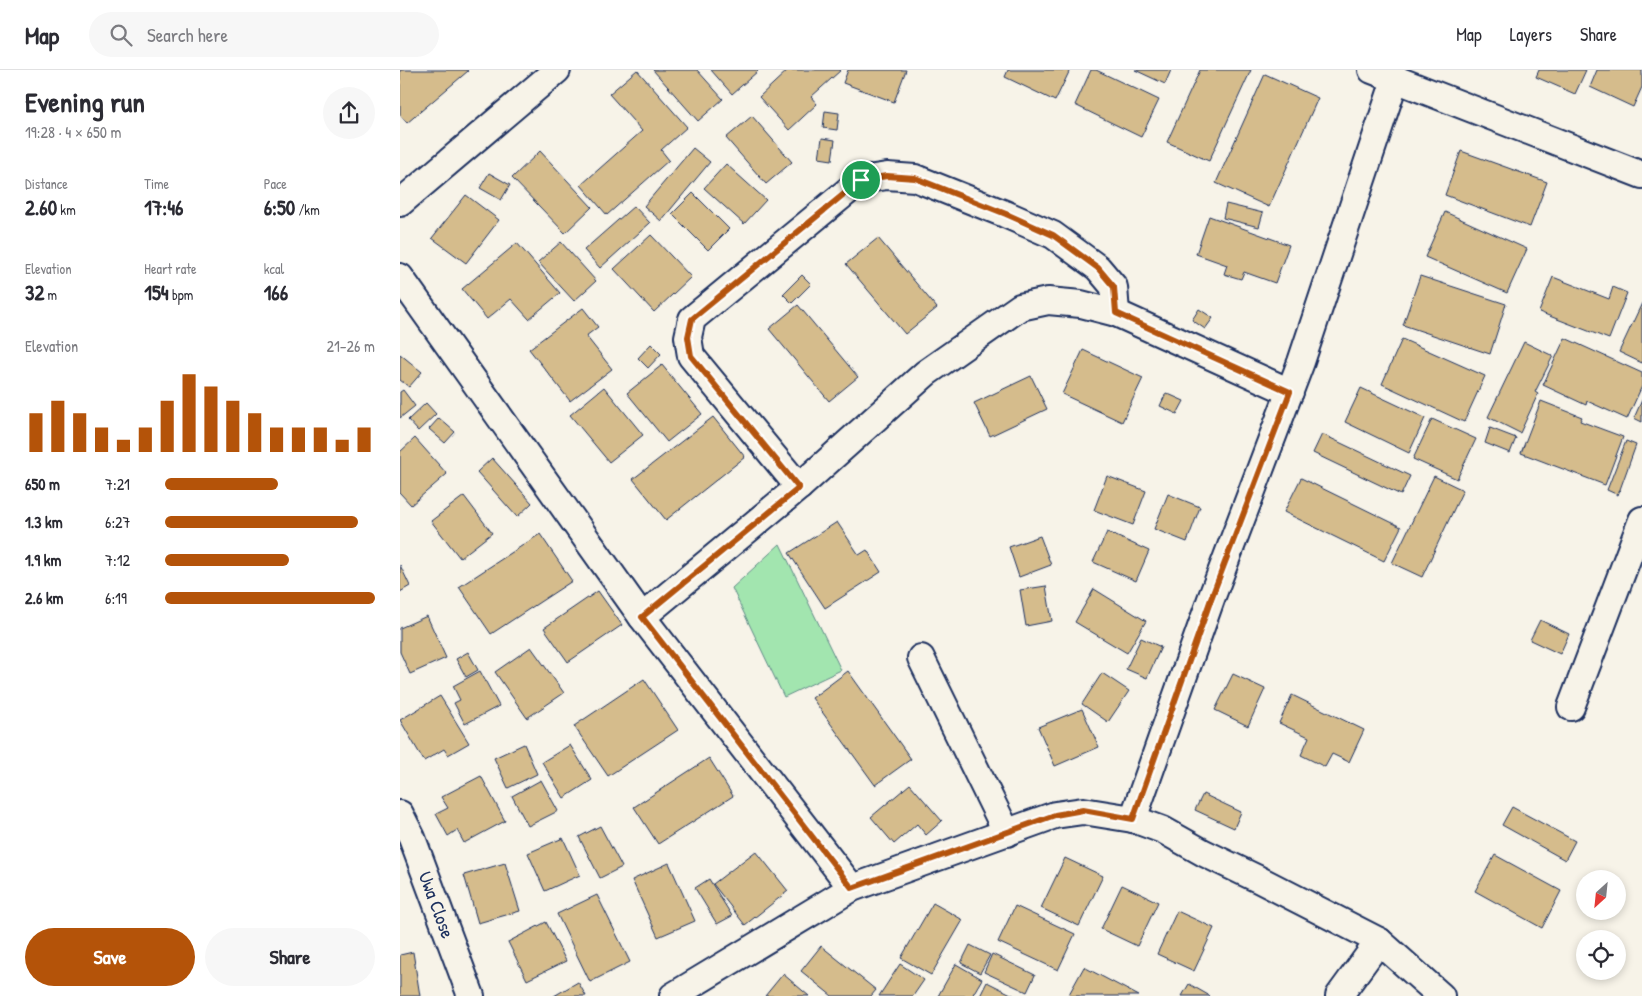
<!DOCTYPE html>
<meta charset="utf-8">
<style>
body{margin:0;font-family:"Patrick Hand",sans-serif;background:#f7f7f7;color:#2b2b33;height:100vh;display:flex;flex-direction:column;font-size:19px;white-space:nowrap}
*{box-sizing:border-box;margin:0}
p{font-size:16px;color:#7c7c81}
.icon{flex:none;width:28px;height:28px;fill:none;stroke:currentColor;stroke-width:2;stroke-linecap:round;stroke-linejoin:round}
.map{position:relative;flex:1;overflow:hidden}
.drawer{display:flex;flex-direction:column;background:#fff;width:400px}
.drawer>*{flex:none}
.needle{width:32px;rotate:207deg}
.controls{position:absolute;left:1176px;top:800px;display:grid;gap:10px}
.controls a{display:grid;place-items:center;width:50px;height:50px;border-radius:50%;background:#fff;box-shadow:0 2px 8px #0003;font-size:25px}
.pin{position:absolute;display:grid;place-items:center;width:42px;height:42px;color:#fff;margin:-21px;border:2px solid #fff;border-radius:50%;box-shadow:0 1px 5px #0007}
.round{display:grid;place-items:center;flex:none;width:52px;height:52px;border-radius:26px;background:#f7f7f7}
.head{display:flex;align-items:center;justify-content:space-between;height:85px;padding:0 25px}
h1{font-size:28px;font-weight:700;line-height:38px}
.metrics{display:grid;grid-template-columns:repeat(3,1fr);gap:8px;height:85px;padding:5px 25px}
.metrics div{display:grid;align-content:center}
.metrics b{font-size:21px;font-weight:700}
.metrics small{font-size:14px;font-weight:400}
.metrics p{font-size:14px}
.chart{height:140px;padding:10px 25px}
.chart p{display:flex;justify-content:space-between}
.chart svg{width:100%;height:90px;margin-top:5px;stroke:#b45309;stroke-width:6}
.action{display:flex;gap:10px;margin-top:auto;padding:10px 25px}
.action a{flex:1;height:58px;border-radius:30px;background:#b45309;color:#fff;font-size:20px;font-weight:700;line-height:58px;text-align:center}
.action a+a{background:#f7f7f7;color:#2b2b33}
ul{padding:0 25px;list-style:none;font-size:16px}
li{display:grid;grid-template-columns:80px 60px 1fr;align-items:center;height:38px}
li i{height:12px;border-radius:6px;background:#b45309}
header{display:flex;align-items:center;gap:30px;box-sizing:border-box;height:70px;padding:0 25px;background:#fff;border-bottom:1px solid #e1e1e2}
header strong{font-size:24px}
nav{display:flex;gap:28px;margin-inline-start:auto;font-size:18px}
.search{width:350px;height:45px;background:#f7f7f7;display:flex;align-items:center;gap:12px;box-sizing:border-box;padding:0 18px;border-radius:28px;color:#7c7c81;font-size:19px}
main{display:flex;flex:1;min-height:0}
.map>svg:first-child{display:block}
.green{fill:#a2e5af;stroke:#5e8a86}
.building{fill:#d5bc8c;stroke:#1b2f5e}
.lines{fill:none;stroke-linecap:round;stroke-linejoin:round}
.minor-casing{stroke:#1b2f5e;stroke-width:30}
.minor{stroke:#f7f3e8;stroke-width:26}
.route-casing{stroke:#fff;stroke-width:10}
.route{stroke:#b45309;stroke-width:6}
.labels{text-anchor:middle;stroke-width:4;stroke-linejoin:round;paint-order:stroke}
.street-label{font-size:19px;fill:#1b2f5e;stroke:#f7f3e8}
</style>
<header>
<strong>Map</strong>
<div class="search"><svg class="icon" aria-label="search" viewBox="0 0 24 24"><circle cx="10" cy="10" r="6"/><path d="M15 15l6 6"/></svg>Search here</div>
<nav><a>Map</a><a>Layers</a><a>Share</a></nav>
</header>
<main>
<section class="drawer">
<div class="head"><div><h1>Evening run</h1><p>19:28 · 4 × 650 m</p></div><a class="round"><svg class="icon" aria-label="share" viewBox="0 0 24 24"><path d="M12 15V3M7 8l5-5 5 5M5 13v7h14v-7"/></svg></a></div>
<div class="metrics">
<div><p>Distance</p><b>2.60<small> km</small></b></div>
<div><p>Time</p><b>17:46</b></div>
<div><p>Pace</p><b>6:50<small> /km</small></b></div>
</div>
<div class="metrics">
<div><p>Elevation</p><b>32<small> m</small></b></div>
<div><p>Heart rate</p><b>154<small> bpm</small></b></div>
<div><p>kcal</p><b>166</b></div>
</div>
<div class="chart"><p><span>Elevation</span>21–26 m</p>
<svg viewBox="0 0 160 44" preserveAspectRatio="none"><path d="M5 44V25M15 44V19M25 44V25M35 44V32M45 44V38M55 44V32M65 44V19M75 44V6M85 44V12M95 44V19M105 44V25M115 44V32M125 44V32M135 44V32M145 44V38M155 44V32"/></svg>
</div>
<ul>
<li><b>650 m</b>7:21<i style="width:54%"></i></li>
<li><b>1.3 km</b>6:27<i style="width:92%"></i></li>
<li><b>1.9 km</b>7:12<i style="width:59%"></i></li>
<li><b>2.6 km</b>6:19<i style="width:100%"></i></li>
</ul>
<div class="action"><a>Save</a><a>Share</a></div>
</section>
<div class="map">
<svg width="1242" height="926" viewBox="0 0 1242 926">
<rect width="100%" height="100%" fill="#f7f3e8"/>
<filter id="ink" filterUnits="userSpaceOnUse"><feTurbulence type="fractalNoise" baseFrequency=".02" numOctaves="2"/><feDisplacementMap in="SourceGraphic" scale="10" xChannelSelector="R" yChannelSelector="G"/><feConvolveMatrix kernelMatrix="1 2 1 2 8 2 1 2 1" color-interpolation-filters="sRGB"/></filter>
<g filter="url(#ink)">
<!-- green -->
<path class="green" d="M380,474L441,600L384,627L332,518Z"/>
<!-- building -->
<path class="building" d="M0,0H67L68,1L7,53L0,45Z
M237,0L287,57L261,80L269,90L207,145L181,115L242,61L209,24Z
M253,0H297L323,29L298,51Z
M311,0H357L358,1L332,24Z
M388,0H441L411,27L417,34L389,60L359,27Z
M448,0H506L494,32L443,13Z
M608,0H670L655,31L605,7Z
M691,0H696L759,30L741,67L675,35Z
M735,0H771L765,14Z
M800,0H851L809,91L767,72Z
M1139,0H1186L1175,24L1136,7Z
M1197,0H1242V17L1233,37L1190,17Z
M865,4L918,28L869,137L816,113Z
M425,41L439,43L437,60L423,58Z
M352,46L392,92L366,114L326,68Z
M422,68L435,70L432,90L419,88Z
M293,78L310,92L261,151L244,136Z
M140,81L192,137L165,163L112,108Z
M1061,81L1147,112L1130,157L1045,125Z
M326,94L366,130L344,154L304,118Z
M89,103L110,115L101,130L80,118Z
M293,123L329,159L308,180L272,144Z
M66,125L99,150L66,193L32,168Z
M826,134L863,143L859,157L823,148Z
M234,136L250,153L200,198L184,180Z
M1045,142L1127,179L1107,223L1025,187Z
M809,146L889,175L875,213L844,202L841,209L824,204L827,195L796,184Z
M251,165L291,207L254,242L214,199Z
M478,168L537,238L505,264L446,194Z
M161,172L196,211L174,231L138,192Z
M117,173L160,223L129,249L111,229L87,249L62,219Z
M402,205L411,214L392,233L383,224Z
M1020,206L1106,234L1090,284L1003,255Z
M1153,207L1209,229L1213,217L1227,223L1209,269L1139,242Z
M1242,233V293L1219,282Z
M398,235L458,307L429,331L369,259Z
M183,238L198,257L186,266L212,299L170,331L129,279Z
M799,239L813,248L805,259L792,250Z
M1165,268L1242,303V316L1227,349L1187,331L1186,335L1143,315Z
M1002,269L1085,306L1064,352L982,314Z
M1124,272L1153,286L1135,322L1138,324L1120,363L1088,347Z
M251,274L261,284L248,298L238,288Z
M683,280L743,308L722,352L662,324Z
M0,284L22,302L9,317L0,310Z
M262,295L302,344L267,372L227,323Z
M631,306L647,339L590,366L574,333Z
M204,317L243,365L209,392L170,345Z
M961,318L1025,348L1009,383L945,352Z
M3,320L15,336L0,348V322Z
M766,323L784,331L777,344L760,336Z
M1242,330V352L1234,348Z
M1141,331L1182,347L1180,351L1223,367L1205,415L1121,383Z
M26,333L36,344L18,361L8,350Z
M313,347L345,387L266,450L233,409Z
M39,348L55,362L45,373L29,359Z
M1032,349L1076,369L1057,409L1013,389Z
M1090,358L1116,368L1110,383L1085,373Z
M922,364L1010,406L1001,425L913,383Z
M15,368L47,404L11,435L0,423V382Z
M1226,371L1236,375L1218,425L1207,420Z
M92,388L132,433L117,447L77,402Z
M707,406L746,421L733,455L694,440Z
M1034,406L1063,420L1022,507L992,493Z
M901,408L1001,457L984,491L884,442Z
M768,424L800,437L787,472L754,459Z
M64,426L92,463L60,488L31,451Z
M437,452L459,485L467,480L481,502L425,538L389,483Z
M707,462L749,481L736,511L693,492Z
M140,464L172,511L91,564L59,517Z
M640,466L651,495L619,507L609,477Z
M0,495L10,516L0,522Z
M646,516L652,551L626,556L620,520Z
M694,519L746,551L727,583L675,552Z
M198,521L222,555L168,592L144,558Z
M27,546L46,588L10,604L0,582V558Z
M1140,550L1169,564L1160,584L1130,570Z
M741,568L761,577L747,608L726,599Z
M131,577L164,623L127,648L95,602Z
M68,582L78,600L66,607L56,589Z
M80,601L99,636L65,654L54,633L60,630L53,616Z
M448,601L511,689L475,715L412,628Z
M702,603L729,621L708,652L682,634Z
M833,604L865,619L848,656L815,640Z
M244,609L278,660L208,706L174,656Z
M892,625L964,660L949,692L932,684L925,697L901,685L909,667L879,653Z
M40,626L69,673L48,685L44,679L24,691L0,650Z
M682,639L699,677L655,696L638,657Z
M124,674L137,704L108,718L94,688Z
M170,675L192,710L164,728L142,692Z
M309,688L333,726L258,774L234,737Z
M81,706L105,751L64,773L57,760L48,766L36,744L48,738L41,727Z
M141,710L158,741L128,756L112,726Z
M510,714L542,751L526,765L517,754L494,774L471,747Z
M803,724L841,742L834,758L795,740Z
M1112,737L1175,771L1165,790L1102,755Z
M200,756L222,797L200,808L179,767Z
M163,768L180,805L145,821L128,783Z
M356,781L388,821L345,855L313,814Z
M1095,785L1161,821L1142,858L1075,821Z
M665,788L703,806L679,856L641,838Z
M105,793L120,841L78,853L64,805Z
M269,793L295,851L258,867L232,810Z
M309,809L332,846L317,854L295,818Z
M722,815L758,832L737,876L701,859Z
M197,825L230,892L190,912L157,844Z
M533,833L563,850L531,905L501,888Z
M615,836L675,864L658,900L598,872Z
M777,841L814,858L794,901L757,884Z
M146,852L166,891L127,910L108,872Z
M570,875L590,885L580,903L561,893Z
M421,876L476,920L471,926H432L401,901Z
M13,882L20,926H0V885Z
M592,884L635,905L627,922L584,902Z
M500,894L524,910L513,926H479Z
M556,894L582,909L572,926H538Z
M684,897L739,926H668Z
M383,904L409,926H365Z
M178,912L186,926H154Z
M587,912L615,926H580Z
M789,914L810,926H782Z"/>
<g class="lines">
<!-- minor casing -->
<g class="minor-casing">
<g id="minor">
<path d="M972,0L1242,105"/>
<path d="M0,133L157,0"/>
<path d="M0,207L242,547L452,818"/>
<path d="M399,417L291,286L288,267L292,249L461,110L487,106L515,108L605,144L653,165L698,198L714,217L716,243"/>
<path d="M242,547L399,417L526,303L620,237L648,231L681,234L716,243L890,322"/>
<path d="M521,588L607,763"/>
<path d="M1171,637L1242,450"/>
<path id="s1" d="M0,744L12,768L71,926"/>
<path d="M733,749L811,529L901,292L995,10"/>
<path d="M273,926L452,818L655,745L683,741L733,749L763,760L804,783L858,809L979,871L1041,926"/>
<path d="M939,926L979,871"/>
</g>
</g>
<!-- minor -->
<use href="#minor" class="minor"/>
</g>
</g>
<g class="lines" filter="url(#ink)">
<!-- route casing -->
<g class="route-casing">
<path id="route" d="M487,106L515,108L606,144L653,165L698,198L714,217L716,243L890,322L811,529L733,749L683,740L655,745L452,818L242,547L399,418L291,286L288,267L292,249L461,110Z"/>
</g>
<!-- route -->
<use href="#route" class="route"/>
</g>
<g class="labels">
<!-- street labels -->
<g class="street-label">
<text dy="7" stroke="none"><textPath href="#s1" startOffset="98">Uwa Close</textPath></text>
</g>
</g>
</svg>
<div class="controls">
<a><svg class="needle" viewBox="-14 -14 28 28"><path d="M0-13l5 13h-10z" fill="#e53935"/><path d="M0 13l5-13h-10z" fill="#7c7c81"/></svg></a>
<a><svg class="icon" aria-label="locate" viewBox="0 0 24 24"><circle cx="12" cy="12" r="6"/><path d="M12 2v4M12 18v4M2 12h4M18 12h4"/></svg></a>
</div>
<div class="pin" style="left:461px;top:110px;background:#1e9e55"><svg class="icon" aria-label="arrive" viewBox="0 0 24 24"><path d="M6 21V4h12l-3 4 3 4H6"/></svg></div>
</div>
</main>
